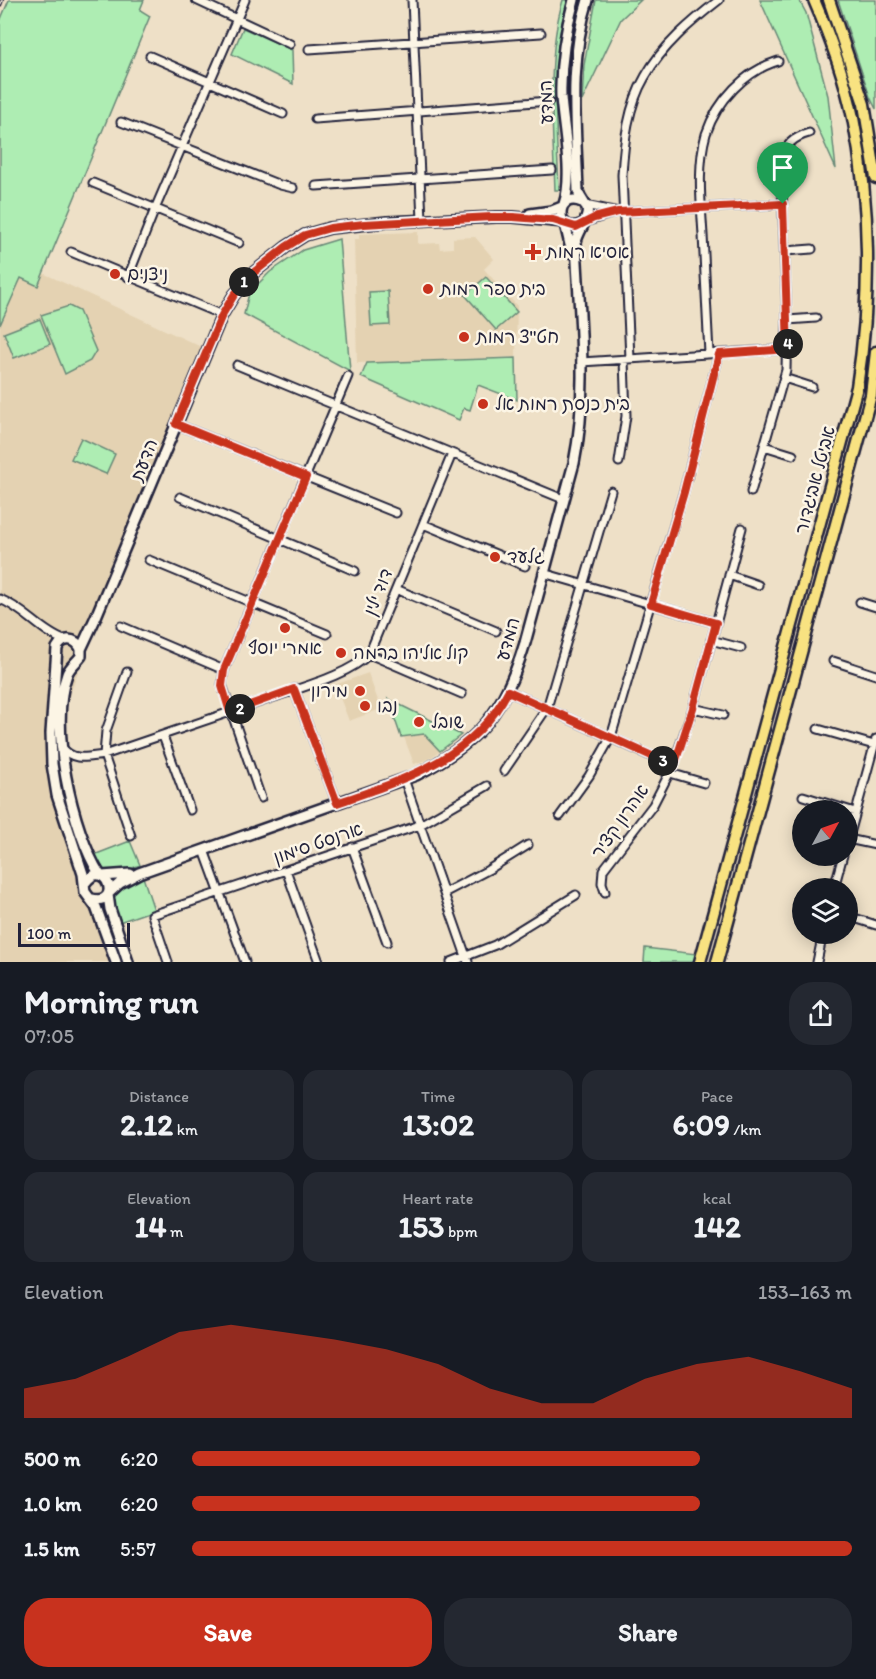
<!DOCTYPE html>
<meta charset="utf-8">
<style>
body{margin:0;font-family:Itim,"Playpen Sans Hebrew",sans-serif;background:#242831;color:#f1f3f6;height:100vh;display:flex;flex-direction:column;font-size:22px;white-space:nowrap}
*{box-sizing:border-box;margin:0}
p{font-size:20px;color:#9ea1a6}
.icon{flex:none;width:33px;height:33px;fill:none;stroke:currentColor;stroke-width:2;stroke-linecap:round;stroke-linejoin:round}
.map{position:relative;height:962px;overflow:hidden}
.side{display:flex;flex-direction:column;background:#171b24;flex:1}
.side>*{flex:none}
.needle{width:39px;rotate:50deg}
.tools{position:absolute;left:792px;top:800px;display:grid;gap:12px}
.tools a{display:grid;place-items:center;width:66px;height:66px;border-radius:50%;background:#171b24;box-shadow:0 3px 15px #0003;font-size:30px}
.scale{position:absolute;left:18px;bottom:15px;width:112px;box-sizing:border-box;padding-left:6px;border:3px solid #22223b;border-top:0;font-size:16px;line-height:21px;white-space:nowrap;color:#22223b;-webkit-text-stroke:4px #fcf5e5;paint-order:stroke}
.pin{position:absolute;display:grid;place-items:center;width:51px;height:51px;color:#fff;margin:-62px -26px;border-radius:50% 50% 50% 0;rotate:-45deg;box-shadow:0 0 6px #0007}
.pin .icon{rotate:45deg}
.km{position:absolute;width:30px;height:30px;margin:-15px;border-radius:50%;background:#222;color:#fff;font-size:16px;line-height:30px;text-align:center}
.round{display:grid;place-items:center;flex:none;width:63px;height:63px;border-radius:24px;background:#242831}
.head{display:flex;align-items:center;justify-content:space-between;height:102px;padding:0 24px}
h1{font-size:33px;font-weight:700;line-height:45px}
.figures{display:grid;grid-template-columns:repeat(3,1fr);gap:9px;height:102px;padding:6px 24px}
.figures div{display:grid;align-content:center;border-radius:15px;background:#242831;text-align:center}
.figures b{font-size:30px;font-weight:700}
.figures small{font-size:16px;font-weight:400}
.figures p{font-size:16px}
.chart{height:168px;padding:12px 24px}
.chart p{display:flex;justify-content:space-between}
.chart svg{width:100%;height:108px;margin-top:6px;fill:#c8321e;opacity:.7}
.button{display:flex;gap:12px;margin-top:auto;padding:12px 24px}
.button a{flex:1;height:69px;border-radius:24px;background:#c8321e;color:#fff;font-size:24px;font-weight:700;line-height:69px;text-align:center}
.button a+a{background:#242831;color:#f1f3f6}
ul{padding:0 24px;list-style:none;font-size:20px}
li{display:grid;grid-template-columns:96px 72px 1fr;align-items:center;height:45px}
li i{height:15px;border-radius:8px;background:#c8321e}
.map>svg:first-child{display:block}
.built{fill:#e4d2b2}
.green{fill:#aeedb3;stroke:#688877;stroke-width:1.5}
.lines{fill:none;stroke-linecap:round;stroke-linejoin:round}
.minor-casing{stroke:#22223b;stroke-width:11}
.tertiary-casing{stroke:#22223b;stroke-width:14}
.primary-casing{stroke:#22223b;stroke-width:15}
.minor{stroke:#fcf5e5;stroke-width:7}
.tertiary{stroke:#fcf5e5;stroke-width:9}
.primary{stroke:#f8e281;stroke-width:10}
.rail-casing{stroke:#22223b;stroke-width:4.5}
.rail{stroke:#fcf5e5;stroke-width:2;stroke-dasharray:7;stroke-linecap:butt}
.route-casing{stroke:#fff;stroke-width:12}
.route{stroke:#c8321e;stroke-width:8}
.poi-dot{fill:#c8321e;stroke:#fcf5e5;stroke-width:2}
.labels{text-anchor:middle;stroke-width:5;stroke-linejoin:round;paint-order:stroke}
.street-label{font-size:18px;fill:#22223b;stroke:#fcf5e5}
.poi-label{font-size:18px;fill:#22223b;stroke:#fcf5e5;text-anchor:start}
</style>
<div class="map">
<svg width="876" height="962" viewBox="0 0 876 962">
<rect width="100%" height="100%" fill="#eee0c7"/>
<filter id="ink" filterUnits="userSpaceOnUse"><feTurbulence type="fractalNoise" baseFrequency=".0167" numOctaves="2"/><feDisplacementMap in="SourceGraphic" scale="12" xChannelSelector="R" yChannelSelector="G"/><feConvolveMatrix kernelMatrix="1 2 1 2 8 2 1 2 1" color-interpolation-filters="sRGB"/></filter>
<g filter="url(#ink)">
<!-- built -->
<path class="built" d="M418,232V244L439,243L440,249L453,248V238L475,237L494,259L484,269L517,306L516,357L357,363L354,239H359V234Z
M0,253L212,352L87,647L63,714L60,762L64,791L88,881L116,962H0Z
M368,673L381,709L349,721L335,685Z
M424,734L440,751L429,759L414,764L404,737Z"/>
<!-- green -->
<path class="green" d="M9,0H144L140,10L150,16L38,286L21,278L0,325V21Z
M563,0H568C548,61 557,127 559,190H555C553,132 546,56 563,0Z
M596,0H641L621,19L582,101L584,65Z
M760,0H799L806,13L828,96L836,169Z
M838,0H876V109L870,97Z
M243,28L292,50L293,84L232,54Z
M339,239L350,371L244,314L249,293L270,272L303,250Z
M486,277L517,312L496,330L465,295Z
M388,291L390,325L371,326L369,292Z
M69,306L79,311L96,351L90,361L65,374L41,315Z
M40,319L50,344L14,358L4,333Z
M516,358L517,400L478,385L470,410L464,408L459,420L361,377L367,363Z
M81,438L115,454L106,474L71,459Z
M388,699L461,735L440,751L424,734L401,737Z
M130,841L140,865C117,874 105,882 94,855Z
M143,877L154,910L119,922C108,890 112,888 143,877Z
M645,948L697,954L693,962H644Z"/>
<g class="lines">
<!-- minor casing -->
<g class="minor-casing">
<path id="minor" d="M196,0L290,44
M412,0L422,220
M309,49L541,33
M150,56L283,114
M315,119L549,101
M121,122L280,185L293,188
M93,183L239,243
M316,186L552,170
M585,205L618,212L783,204
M585,222L613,213
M785,251L812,249
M71,252L222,315
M128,277L155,209L245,0
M787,320L816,318
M709,354C707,314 705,275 703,235C701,203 697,165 706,134C717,101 745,71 778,61
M630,359L622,175C624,142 628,106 645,77C662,46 692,21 719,0
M581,362L788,349
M237,365L563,499
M784,378L812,387
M176,424L396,513
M764,446L793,455
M619,462L626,416L624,360
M751,492L786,370L787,320L781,162C786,144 792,138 809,133
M180,497L355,571
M423,524L525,566
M149,560L327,634
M543,573L716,623
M729,575L758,585
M396,589L496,631
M0,599C25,609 41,632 64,640
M860,602L876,607
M121,626L224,670
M711,640L741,648
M369,654L462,694
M833,661L876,675
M127,672L106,731L104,755L131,836
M294,689L337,803
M508,691L673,766
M693,708L723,715
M818,729L874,745
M163,736L190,810
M62,747C73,762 87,757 104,755C161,736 217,716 274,697C302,687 349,675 369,654L452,454
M504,771L547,708L611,491
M670,773L704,783
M404,779L468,962
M803,796L855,812
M261,798L222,685L224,670L348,376
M560,816L589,776L611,737L684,491L719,354
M848,839L876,845
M848,841L876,739
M352,847L387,942
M204,850L245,962
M286,870L319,962
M834,888L843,855
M605,892L602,883L603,870L653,805L673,766L693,708L742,528
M444,893L488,870L528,845
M848,916L876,925
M168,962L152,915L420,825L487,786
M451,962L495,945L576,895
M817,962L823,933"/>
</g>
<!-- tertiary casing -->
<g class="tertiary-casing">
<path id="tertiary" d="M582,202C554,190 554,237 582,224
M564,204C574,176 563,127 561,97C560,64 565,32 574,0
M530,214L552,211L562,207
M565,224L572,253
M81,649C75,637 63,637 57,648L51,733L52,764L57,795L83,874L85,892L96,907L116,962
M100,875C72,831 48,725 67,674C70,666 76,663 81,656V649L95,619L222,315L234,295L253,273L286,247L305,235L330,228L387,222L496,217H513L564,222
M102,876L130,874
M86,882C106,857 123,906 92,899
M109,893L120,883L139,873L416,775C480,742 504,712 525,643L574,463C589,390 579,316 576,242C578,231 590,218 587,209C585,202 580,199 578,191C576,127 568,62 588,0
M108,895L110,909L128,962"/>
</g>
<!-- primary casing -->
<g class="primary-casing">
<path id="primary" d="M829,0L864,104L876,178
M700,962L857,387C871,299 871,205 853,118C845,78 830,37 814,0
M717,962L871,395L876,352"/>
</g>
<!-- minor -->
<use href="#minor" class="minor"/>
<!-- tertiary -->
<use href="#tertiary" class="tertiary"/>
<!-- primary -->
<use href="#primary" class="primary"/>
<!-- rail casing -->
<g class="rail-casing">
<path id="rail" d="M0,5L2,0"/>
</g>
<!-- rail -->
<use href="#rail" class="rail"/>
</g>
</g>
<g class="lines" filter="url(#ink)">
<!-- route casing -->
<g class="route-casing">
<path id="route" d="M783,204L788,349L719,354L684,492L651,604L716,623L693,708L674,766L508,691C474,758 403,780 337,803L294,689L230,712L222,686L224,670L306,477L176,424L222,315L234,295L253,273L286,247L305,235L330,228L364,224L491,217H513L553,220L576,227L594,218L618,212Z"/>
</g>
<!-- route -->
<use href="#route" class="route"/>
</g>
<!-- markers -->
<g class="poi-dot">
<path d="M530 243h6v6h6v6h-6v6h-6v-6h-6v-6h6z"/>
<circle cx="115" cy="274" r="6"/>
<circle cx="428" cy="289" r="6"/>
<circle cx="464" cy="337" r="6"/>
<circle cx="483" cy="404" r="6"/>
<circle cx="495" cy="557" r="6"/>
<circle cx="285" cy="628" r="6"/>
<circle cx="341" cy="653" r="6"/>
<circle cx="360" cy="691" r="6"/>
<circle cx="365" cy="706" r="6"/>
<circle cx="419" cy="722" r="6"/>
</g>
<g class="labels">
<!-- street labels -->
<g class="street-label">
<text transform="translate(546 102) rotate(-92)" y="6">המדע</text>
<text transform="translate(144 460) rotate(-68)" y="6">הדעת</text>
<text transform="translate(815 480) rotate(-75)" y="6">אביטל אביגדור</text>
<text transform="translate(378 592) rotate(-68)" y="6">דוד ילין</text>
<text transform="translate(508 639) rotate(-74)" y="6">המדע</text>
<text transform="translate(620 821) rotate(-55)" y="6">אהרון קציר</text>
<text transform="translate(318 843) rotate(-19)" y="6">ארנסט סימון</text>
</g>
<!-- poi labels -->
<g class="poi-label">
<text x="546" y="258">אסיא רמות</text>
<text x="127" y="280">ניצנים</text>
<text x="440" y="295">בית ספר רמות</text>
<text x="476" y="343">חט''צ רמות</text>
<text x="495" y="410">בית כנסת רמות אל</text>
<text x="507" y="563">גלעד</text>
<text x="285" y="654" text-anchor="middle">אמרי יוסף</text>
<text x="353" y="659">קול אליהו ברמה</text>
<text x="348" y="697" text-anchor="end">מירון</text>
<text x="377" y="712">נבו</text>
<text x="431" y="728">שובל</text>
</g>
</g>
</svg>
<div class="tools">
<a><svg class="needle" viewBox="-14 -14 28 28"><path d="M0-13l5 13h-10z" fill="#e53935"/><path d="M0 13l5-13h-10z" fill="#9ea1a6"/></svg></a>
<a><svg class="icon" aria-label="layers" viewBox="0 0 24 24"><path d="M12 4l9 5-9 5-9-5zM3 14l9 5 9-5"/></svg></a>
</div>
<div class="scale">100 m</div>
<div class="pin" style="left:783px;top:204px;background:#1e9e55"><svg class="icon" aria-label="arrive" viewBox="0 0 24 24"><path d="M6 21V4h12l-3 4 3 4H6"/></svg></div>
<b class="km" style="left:244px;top:282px">1</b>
<b class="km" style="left:240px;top:709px">2</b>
<b class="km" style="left:663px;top:761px">3</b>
<b class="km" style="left:788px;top:344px">4</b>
</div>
<section class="side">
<div class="head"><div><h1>Morning run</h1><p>07:05</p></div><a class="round"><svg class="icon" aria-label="share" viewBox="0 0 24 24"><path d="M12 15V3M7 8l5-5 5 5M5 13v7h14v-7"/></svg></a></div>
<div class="figures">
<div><p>Distance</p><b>2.12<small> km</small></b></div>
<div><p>Time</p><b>13:02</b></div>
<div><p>Pace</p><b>6:09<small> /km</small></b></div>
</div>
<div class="figures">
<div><p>Elevation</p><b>14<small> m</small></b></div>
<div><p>Heart rate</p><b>153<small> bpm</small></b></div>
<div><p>kcal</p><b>142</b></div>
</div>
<div class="chart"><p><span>Elevation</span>153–163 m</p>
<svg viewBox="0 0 160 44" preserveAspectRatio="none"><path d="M0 44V32L10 28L20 19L30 9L40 6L50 9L60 12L70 16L80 22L90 32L100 38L110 38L120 28L130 22L140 19L150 25L160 32V44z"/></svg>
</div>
<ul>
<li><b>500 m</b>6:20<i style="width:77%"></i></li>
<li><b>1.0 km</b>6:20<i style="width:77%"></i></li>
<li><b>1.5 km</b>5:57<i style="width:100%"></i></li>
</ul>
<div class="button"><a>Save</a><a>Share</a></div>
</section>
